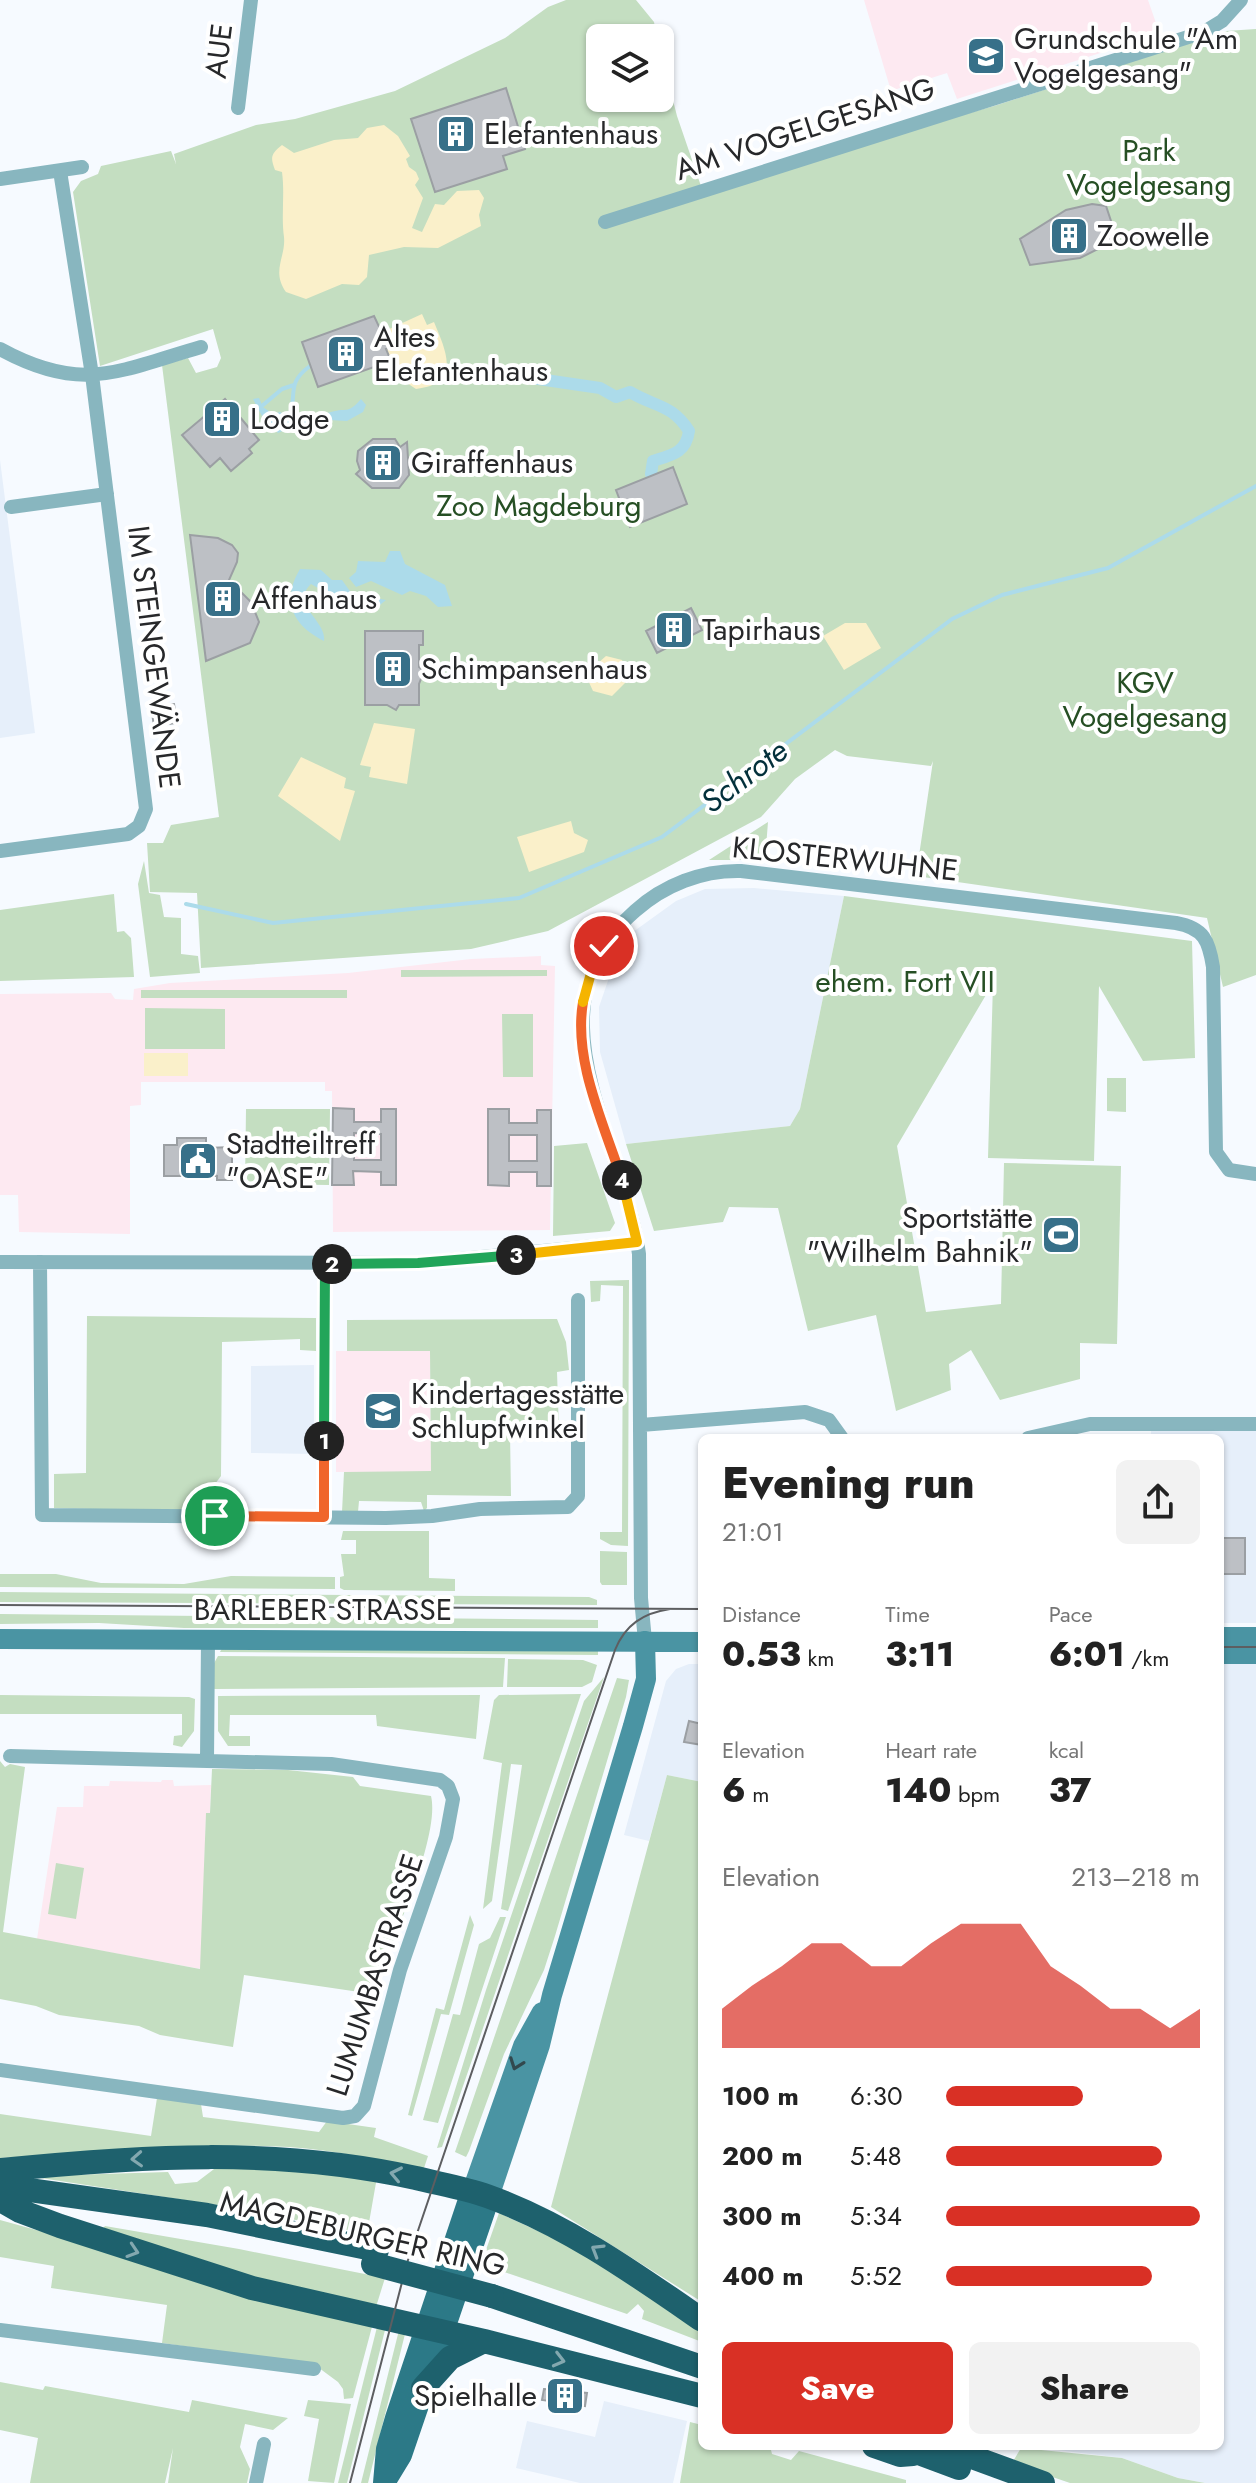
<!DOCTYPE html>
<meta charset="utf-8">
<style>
body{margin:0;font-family:Jost,sans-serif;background:#f2f2f2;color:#222;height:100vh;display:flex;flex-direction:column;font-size:30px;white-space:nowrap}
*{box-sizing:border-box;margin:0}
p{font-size:26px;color:#767676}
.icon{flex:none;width:44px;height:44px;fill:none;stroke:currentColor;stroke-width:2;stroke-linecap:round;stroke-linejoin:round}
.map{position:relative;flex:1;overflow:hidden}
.details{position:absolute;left:698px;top:1434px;width:526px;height:1016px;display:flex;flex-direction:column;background:#fff;border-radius:12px;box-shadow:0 2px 6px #0004}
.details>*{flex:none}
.controls{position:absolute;left:586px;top:24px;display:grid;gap:16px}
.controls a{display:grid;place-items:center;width:88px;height:88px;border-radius:12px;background:#fff;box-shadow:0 2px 6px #0004;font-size:40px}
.pin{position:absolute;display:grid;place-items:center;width:68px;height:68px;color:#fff;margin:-34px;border:4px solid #fff;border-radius:50%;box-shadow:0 2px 8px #0007}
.km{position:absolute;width:40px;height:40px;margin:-20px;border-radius:50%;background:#222;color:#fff;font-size:22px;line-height:40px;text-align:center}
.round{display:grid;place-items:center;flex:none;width:84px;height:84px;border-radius:12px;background:#f2f2f2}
.headline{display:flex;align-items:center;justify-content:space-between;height:136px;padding:0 24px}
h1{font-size:44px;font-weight:800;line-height:60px}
.figures{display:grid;grid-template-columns:repeat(3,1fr);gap:12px;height:136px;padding:8px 24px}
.figures div{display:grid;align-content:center}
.figures b{font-size:34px;font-weight:800}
.figures small{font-size:22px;font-weight:400}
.figures p{font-size:22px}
.chart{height:224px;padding:16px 24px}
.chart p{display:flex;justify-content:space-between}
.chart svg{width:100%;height:144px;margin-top:8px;fill:#d93025;opacity:.7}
.primary-button{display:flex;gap:16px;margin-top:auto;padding:16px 24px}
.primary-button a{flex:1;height:92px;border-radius:12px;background:#d93025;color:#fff;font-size:32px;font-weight:800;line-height:92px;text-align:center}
.primary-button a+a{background:#f2f2f2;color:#222}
ul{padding:0 24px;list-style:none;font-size:26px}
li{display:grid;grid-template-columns:128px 96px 1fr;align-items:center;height:60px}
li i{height:20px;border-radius:10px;background:#d93025}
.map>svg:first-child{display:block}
.built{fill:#e6effa}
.education{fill:#fde9f1}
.green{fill:#c4dec1}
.sand{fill:#faf0ca}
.water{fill:#acdbea}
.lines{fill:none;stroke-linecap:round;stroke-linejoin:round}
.stream{stroke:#acdbea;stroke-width:4}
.canal{stroke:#acdbea;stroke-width:12}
.building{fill:#bdc0c5;stroke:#9b9fa3;stroke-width:2;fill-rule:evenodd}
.street{stroke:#88b6bf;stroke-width:14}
.secondary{stroke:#4a94a3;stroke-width:20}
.primary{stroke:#2c7987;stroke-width:22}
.highway{stroke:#1e616d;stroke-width:24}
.tram{stroke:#5d5e61;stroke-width:2}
.highway-bridge{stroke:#1e616d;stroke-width:24}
.oneway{stroke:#32484e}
.oneway2{stroke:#83a8af}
.split-1-casing{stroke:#fff;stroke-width:16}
.split-2-casing{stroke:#fff;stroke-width:16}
.split-3-casing{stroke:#fff;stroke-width:16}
.split-4-casing{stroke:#fff;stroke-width:16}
.split-5-casing{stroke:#fff;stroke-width:16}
.split-6-casing{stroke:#fff;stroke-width:16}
.split-1{stroke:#f0652b;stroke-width:10}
.split-2{stroke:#22a559;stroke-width:10}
.split-3{stroke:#22a559;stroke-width:10}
.split-4{stroke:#f5b400;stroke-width:10}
.split-5{stroke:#f0652b;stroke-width:10}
.split-6{stroke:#f5b400;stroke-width:10}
.labels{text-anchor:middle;stroke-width:8;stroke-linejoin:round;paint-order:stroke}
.poi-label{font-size:30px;fill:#27282a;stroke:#fff;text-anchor:start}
.street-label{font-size:30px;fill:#27282a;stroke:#fff}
.park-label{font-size:30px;fill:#264f24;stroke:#fff}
.water-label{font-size:32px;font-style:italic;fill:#03303b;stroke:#fff}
</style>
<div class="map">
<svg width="1256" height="2483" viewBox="0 0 1256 2483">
<rect width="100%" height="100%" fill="#f6faff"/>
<!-- built -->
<path class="built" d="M0,460L35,733L0,738Z
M754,888L844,896L800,1109L790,1126L626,1144L600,1052L599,1007L616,957L633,932L676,901L705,889Z
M314,1365V1454L251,1453V1366Z
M1151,1429L1256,1430V1623H1220V1438H1151Z
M689,1664H702V1782L667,1775L649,1841L624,1835L666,1681L676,1669Z
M1220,1664H1256V2483H1205L1178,2478L1122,2458L1049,2449L1040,2450L1041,2446H1220Z
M604,2401L687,2421L673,2483H580L516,2468L527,2421L595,2437Z"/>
<!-- education -->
<path class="education" d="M864,0H1148L1157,26L1144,39L957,99L947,73L925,80V84L917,86L915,83L891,91Z
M541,956V965L555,966L550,1230L333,1232L332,1091H325V1082H141V1105L130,1106V1234L19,1232L18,1195H0V994L111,993L115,999L133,1000L134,989L170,983L348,973L471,959Z
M336,1351H430L431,1472H336Z
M162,1780H173L174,1786L211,1785L210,1813L206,1814L201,1969L37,1939L57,1807H83L84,1786H109L110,1781L161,1782Z"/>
<!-- green -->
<path class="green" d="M566,0H636L654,22L657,38H600V98H660V49L677,116L702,189L994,106L1226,31L1256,29V975L1223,987L1207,918L916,876L933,761L931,766L847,756L835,750L795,779L761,817L548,931L471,949L201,968L197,893L150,892L147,843H163L171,825L219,817L162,365L188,358L196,373L217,367L221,358L213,329L100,366L73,192L81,181L98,174L101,166L171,151L176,164L174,154L256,125L295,119L395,91L505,38L548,7Z
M768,822L765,860H709Z
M144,861L149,893L160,895L164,917L181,918V954L198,956L200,973L150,977L138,884Z
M114,894L117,932L124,931L131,938L134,977L0,981V910Z
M844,896L1192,941L1195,1058L1143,1061L1099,986L1094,1161L988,1158L993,983L897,1146L926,1312L1001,1304L1004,1163L1121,1166L1117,1344L1080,1343V1379L1000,1400L971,1350L949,1364L951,1390L896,1411L876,1315L808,1331L778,1208L729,1207L723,1222L654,1231L626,1144L790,1126L800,1109Z
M401,970H547V976L401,977Z
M141,990H347V998H141Z
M145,1008L225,1009V1049H145Z
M502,1014H533V1077H503Z
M1107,1078H1126V1112L1107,1111Z
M246,1109H330L329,1185L245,1184Z
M587,1143L615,1223L610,1231L553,1236L554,1146Z
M629,1280L628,1546L611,1545L600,1539V1532H622L623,1286L601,1285L600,1301L591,1302L590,1281Z
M87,1316L316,1318V1351L300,1350V1339L222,1342L221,1476L215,1484L214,1499H204L203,1512L54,1508V1474L86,1473Z
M557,1319L566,1342L569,1370L557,1372L559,1431L510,1433L511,1496L427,1495V1508L424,1511L421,1502L359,1501L358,1512H342L344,1472L431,1471L430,1351H347V1320Z
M343,1531H429V1578L455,1579V1591L344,1590L340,1588V1577L344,1576L341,1554H356V1540H341Z
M600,1551L627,1552V1585H602L600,1582Z
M0,1574H56L101,1583L184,1584L231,1576L335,1577V1589L0,1587Z
M0,1592L589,1597L597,1600V1605L0,1602Z
M0,1614L598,1620V1628H184L99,1623L0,1624Z
M222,1648L598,1650V1655L220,1652Z
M218,1656L505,1658L503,1687L214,1689L213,1665Z
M508,1659L583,1660L597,1665L592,1682L582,1687H507Z
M604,1677L442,2147L437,2148L486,1990L584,1701Z
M617,1678L629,1680L626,1697L555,1936L544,1970L504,2054L469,2151L466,2157L455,2152Z
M581,1694L508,1911L501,1909L522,1765L511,1764L492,1901L483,1909L502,1763L483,1759L494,1700L499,1695Z
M0,1695L189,1697L195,1699L194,1731L182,1747L173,1745L174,1736L182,1735V1714H0Z
M480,1695L476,1739L377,1726L376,1715H230L229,1736H250V1746H228L218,1731V1696Z
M0,1761L5,1767L10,1764L25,1767L3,1932L200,1969L206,1813H210L212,1769L288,1770L353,1777L360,1786L431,1796C441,1837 388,1949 373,1994L244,1975L233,2047L160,2035L139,2026L59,2015L36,2006L0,1999Z
M667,1775L702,1782V2302L551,2207Z
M56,1863L84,1868L76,1919L48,1914Z
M470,1915L474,1925L449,2015L441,2014L412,2116L408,2115L436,2008L444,2010Z
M500,1917H506L438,2123L423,2120L453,2014L460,2015L479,1944L490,1938Z
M157,2098L201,2104L203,2117L319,2132L327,2121L376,2128L374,2137L428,2156L423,2171C379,2160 335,2150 289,2147C193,2142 96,2152 0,2158V2114L151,2136Z
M222,2163L377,2177L367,2234L230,2207L34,2177H4L168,2172L175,2184L197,2182Z
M499,2213L595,2257L702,2327V2342L642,2319L644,2311L638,2304L627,2314L481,2264Z
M0,2220L373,2323L353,2398L344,2399L343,2389L338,2382L315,2365L162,2343L167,2305L51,2288L54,2266L0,2257Z
M105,2226L239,2249L385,2278L375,2310L255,2282L100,2232Z
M378,2323L386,2326L347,2483H338Z
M399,2330L405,2334L368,2483H361Z
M0,2382L43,2390L45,2386L189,2412L192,2400L288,2418L273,2430L245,2424L240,2447L250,2469L247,2483H168L173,2448L165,2483H30L38,2438L0,2430Z
M308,2400L351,2404L334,2483L308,2481L319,2419L304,2416Z
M690,2422L702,2425V2446H770L772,2454L791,2460L799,2451L906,2480V2483H680Z
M1021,2448L1122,2458L1178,2478L1205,2483H1070L1012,2463Z"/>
<!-- sand -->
<path class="sand" d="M384,125L398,136L410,156L406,159L409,167L416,172L419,179L415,185L423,198L412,228L422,232L435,204L444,205L457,191L479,190L484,198L479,215L481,226L438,248L404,247L369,255L367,277L359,285L342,284L306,299L286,292C271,271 286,257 284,237C281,216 285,194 282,172L275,170C270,157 271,154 282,145L294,153L334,140L358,138L367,128Z
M422,314L427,325L434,322C446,351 462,384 416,389L398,377L386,349L393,346L387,330Z
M845,623H866L881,648L844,670L823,636Z
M606,656L622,660L630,678L612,696L593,691L587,678L589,671Z
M374,723L415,729L407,784L369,777L371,767L360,765Z
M301,757L346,778L344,788L355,791L340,841L278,796Z
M571,821L574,833L588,840L584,852L529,872L517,837Z
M144,1053H188V1076H144Z"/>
<!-- water -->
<path class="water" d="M259,398L263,407L273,414L280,412L293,419L303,414L311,420C319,418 323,414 331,412C348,407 347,415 361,399L366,405L363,412L347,421L329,420L313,428L291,427L278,433L262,416L253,399Z
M390,551H400L405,564L445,585L452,606L438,607L426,596L410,591L402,595L371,581L356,587L349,578L356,572L358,561L385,562Z
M300,569L321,570L332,580H342L352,594L386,600L375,609L360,612L311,584C289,605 327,620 324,641C292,625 281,601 300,569Z"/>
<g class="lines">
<!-- stream -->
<path class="stream" d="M263,405L282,389L294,385
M289,416C298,396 285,384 310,366
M186,904L273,923L519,898L662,837L952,619L1002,595L1108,568L1256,486"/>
<!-- canal -->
<path class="canal" d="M511,375L600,388L616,397L630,392C655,407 672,404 689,431C686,453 672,455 653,461L651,474"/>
</g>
<!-- building -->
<path class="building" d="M506,88L525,149L503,156L507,169L435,192L411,119Z
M1092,204L1106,206L1115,233L1104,246L1080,258L1030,265L1020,239L1066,210Z
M374,316L381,331L387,330L393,347L386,349L391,361L318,387L302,342Z
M225,399L259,440L249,449L252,453L231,471L220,458L210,467L182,435Z
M373,439H395L400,447L407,442L409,475L399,488H372L356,474L360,470L357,461L358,451Z
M673,467L687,504L630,527L616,490Z
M190,535L218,538L232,545L238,553L237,562L229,580L251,602L259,622L250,643L206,661Z
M691,608L702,630L657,653L646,631Z
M365,631H423V645H419V667L424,671L419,684V705H399L396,710L387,705H365Z
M174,704L177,723L154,726L151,707Z
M333,1108L354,1109V1122H381V1109H396V1185H381V1172L353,1171L354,1185H332ZM354,1133L381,1134V1160H354Z
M488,1109H509V1123H537V1110H551V1186H537V1172H509V1186L488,1185ZM509,1135H537V1161H509Z
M177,1138H206V1148L232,1147V1180H217V1176H164V1145H177Z
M1220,1538H1245V1574H1220Z
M689,1721L702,1724V1745L684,1742Z
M544,2389L587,2393L585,2406L542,2400Z"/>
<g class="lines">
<!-- street -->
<path class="street" d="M238,108L251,0
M0,179L82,167
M605,222L1204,32L1222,21L1241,0
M0,349C82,394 118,371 201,347
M11,507L107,494
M0,851L128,834L139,826L146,809L92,375L60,171
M0,1262L418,1263L637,1242
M40,1262L42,1515L386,1518L432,1516L480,1509L568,1507L578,1496V1300
M641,1425L805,1412L829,1420L842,1438
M1028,1438L1090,1424H1256
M324,1517L325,1264
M645,1641L641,1598L639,1254C624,1139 523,1008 635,911C664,885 702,870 741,871L1176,923C1204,928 1209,941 1213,967L1216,1152L1229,1170L1256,1174
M207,1760L208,1640
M0,2070L343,2118L355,2116L364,2106L400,1970L446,1837L453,1799L448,1786L440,1780L331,1764L10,1756
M0,2330L314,2369
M256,2483L264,2444"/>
<!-- secondary -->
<path class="secondary" d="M1220,1637H1256
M0,1639L702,1642
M1220,1654H1256
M472,2191L523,2046L542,2012
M489,2197L540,2045L552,1995L633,1726L646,1679L645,1641"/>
<!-- primary -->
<path class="primary" d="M387,2478L401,2455L489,2197
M384,2483L387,2449L396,2418L472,2191"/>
<!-- highway -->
<path class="highway" d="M0,2170C142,2156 276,2147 416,2178C440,2184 464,2188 487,2196C565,2224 634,2273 702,2320
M0,2186L207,2215L377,2250
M6,2203L20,2211L60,2226L252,2288L484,2341L702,2396
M492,2296L702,2367
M423,2388L450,2358L484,2341
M874,2446L900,2455L913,2454
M900,2446L959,2468
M942,2446L1043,2483"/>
<!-- tram -->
<path class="tram" d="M0,1605L702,1609
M1220,1647H1256
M350,2483L407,2263L615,1650C625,1625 643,1613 670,1609"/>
<!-- highway-bridge -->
<path class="highway-bridge" d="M373,2264L492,2296"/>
</g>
<!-- one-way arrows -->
<defs><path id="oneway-chevron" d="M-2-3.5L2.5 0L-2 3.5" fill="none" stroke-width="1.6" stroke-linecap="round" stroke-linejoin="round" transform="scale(2)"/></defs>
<use class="oneway" href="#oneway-chevron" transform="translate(516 2064) rotate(110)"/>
<g class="oneway2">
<use href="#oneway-chevron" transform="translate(137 2159) rotate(177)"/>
<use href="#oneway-chevron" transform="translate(396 2174) rotate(-168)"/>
<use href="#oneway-chevron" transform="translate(597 2250) rotate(-149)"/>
<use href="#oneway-chevron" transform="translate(133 2251) rotate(18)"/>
<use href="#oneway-chevron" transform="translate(559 2360) rotate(14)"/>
</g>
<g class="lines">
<!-- split-1 casing -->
<g class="split-1-casing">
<path id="split-1" d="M215,1516L324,1517V1441"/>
</g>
<!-- split-2 casing -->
<g class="split-2-casing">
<path id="split-2" d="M324,1441L325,1264H332"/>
</g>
<!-- split-3 casing -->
<g class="split-3-casing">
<path id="split-3" d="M332,1264L418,1263L516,1255"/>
</g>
<!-- split-4 casing -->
<g class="split-4-casing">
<path id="split-4" d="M516,1255L637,1242L622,1180"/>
</g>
<!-- split-5 casing -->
<g class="split-5-casing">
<path id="split-5" d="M583,1002C573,1061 604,1124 622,1180"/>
</g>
<!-- split-6 casing -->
<g class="split-6-casing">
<path id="split-6" d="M583,1002L591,973L604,946"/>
</g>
<!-- split-1 -->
<use href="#split-1" class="split-1"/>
<!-- split-2 -->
<use href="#split-2" class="split-2"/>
<!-- split-3 -->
<use href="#split-3" class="split-3"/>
<!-- split-4 -->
<use href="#split-4" class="split-4"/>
<!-- split-5 -->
<use href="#split-5" class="split-5"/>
<!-- split-6 -->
<use href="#split-6" class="split-6"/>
</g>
<!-- icons -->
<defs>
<g id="school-square" transform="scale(2)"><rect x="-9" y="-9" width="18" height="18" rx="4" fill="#377089" stroke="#fff"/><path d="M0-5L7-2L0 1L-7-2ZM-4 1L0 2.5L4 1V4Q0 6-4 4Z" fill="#fff"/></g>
<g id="building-square" transform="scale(2)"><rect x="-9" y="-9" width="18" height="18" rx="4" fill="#377089" stroke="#fff"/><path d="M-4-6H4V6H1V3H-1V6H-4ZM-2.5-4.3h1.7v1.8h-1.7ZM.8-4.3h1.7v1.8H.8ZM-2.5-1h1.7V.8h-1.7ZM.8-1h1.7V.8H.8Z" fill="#fff"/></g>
<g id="civic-square" transform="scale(2)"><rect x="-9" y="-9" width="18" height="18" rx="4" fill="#377089" stroke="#fff"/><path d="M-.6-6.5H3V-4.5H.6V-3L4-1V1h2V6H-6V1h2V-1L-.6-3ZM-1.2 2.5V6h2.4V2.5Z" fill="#fff"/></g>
<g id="stadium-square" transform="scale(2)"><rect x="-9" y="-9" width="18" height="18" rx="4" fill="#377089" stroke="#fff"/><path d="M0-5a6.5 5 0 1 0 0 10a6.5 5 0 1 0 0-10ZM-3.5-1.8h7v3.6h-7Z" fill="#fff"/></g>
</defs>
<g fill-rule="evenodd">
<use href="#school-square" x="986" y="56"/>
<use href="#building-square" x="456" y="134"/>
<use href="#building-square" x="1069" y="236"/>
<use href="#building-square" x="346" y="354"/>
<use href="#building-square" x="222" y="419"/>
<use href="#building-square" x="383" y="463"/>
<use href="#building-square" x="223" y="599"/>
<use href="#building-square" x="674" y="630"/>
<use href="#building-square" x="393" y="669"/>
<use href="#civic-square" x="198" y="1161"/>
<use href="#stadium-square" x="1061" y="1235"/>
<use href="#school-square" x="383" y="1411"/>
<use href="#building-square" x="565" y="2396"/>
</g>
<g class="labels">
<!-- poi labels -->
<g class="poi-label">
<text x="1014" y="49">Grundschule "Am<tspan x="1014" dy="34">Vogelgesang"</tspan></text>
<text x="484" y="144">Elefantenhaus</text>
<text x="1097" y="246">Zoowelle</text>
<text x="374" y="347">Altes<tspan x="374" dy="34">Elefantenhaus</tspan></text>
<text x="250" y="429">Lodge</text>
<text x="411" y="473">Giraffenhaus</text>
<text x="251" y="609">Affenhaus</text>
<text x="702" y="640">Tapirhaus</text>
<text x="421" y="679">Schimpansenhaus</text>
<text x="226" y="1154">Stadtteiltreff<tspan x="226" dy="34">"OASE"</tspan></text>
<text x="1033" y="1228" text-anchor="end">Sportstätte<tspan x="1033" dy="34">"Wilhelm Bahnik"</tspan></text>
<text x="411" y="1404">Kindertagesstätte<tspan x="411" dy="34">Schlupfwinkel</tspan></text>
<text x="537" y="2406" text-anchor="end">Spielhalle</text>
</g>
<!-- street labels -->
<g class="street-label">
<text transform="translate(219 51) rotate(-83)" y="10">AUE</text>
<text transform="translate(805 129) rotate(-18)" y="10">AM VOGELGESANG</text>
<text transform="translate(154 657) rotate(83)" y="10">IM STEINGEWÄNDE</text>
<text transform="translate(845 859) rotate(6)" y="10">KLOSTERWUHNE</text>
<text x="323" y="1620">BARLEBER STRASSE</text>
<text transform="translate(375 1975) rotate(-72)" y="10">LUMUMBASTRASSE</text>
<text transform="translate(363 2234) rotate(13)" y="10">MAGDEBURGER RING</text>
</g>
<!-- park labels -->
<g class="park-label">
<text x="1149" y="161">Park<tspan x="1149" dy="34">Vogelgesang</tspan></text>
<text x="539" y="516">Zoo Magdeburg</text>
<text x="1145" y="693">KGV<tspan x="1145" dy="34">Vogelgesang</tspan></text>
<text x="905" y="992">ehem. Fort VII</text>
</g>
<!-- water labels -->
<g class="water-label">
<text transform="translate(744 776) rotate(-37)" y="11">Schrote</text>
</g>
</g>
</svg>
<div class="controls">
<a><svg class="icon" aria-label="layers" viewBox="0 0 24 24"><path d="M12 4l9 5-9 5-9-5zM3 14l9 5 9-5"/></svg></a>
</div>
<div class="pin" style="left:215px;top:1516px;background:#1e9e55"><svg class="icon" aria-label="arrive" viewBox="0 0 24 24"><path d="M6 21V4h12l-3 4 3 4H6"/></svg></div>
<div class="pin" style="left:604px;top:946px;background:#d93025"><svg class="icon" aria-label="check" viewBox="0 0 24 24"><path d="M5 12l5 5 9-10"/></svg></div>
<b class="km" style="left:324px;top:1441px">1</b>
<b class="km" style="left:332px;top:1264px">2</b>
<b class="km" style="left:516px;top:1255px">3</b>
<b class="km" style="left:622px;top:1180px">4</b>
<section class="details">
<div class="headline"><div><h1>Evening run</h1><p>21:01</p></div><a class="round"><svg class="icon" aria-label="share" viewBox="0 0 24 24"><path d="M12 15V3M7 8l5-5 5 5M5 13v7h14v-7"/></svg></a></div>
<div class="figures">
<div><p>Distance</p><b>0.53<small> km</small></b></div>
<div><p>Time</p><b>3:11</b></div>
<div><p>Pace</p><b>6:01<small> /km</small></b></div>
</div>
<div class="figures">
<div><p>Elevation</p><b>6<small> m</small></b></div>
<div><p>Heart rate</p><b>140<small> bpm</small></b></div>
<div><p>kcal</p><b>37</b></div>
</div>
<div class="chart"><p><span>Elevation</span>213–218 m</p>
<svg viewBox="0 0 160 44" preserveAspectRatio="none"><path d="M0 44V32L10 25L20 19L30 12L40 12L50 19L60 19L70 12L80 6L90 6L100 6L110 19L120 25L130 32L140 32L150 38L160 32V44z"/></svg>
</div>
<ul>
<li><b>100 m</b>6:30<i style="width:54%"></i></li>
<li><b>200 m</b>5:48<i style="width:85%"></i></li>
<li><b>300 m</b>5:34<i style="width:100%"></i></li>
<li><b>400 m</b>5:52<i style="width:81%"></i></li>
</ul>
<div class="primary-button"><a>Save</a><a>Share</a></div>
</section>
</div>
